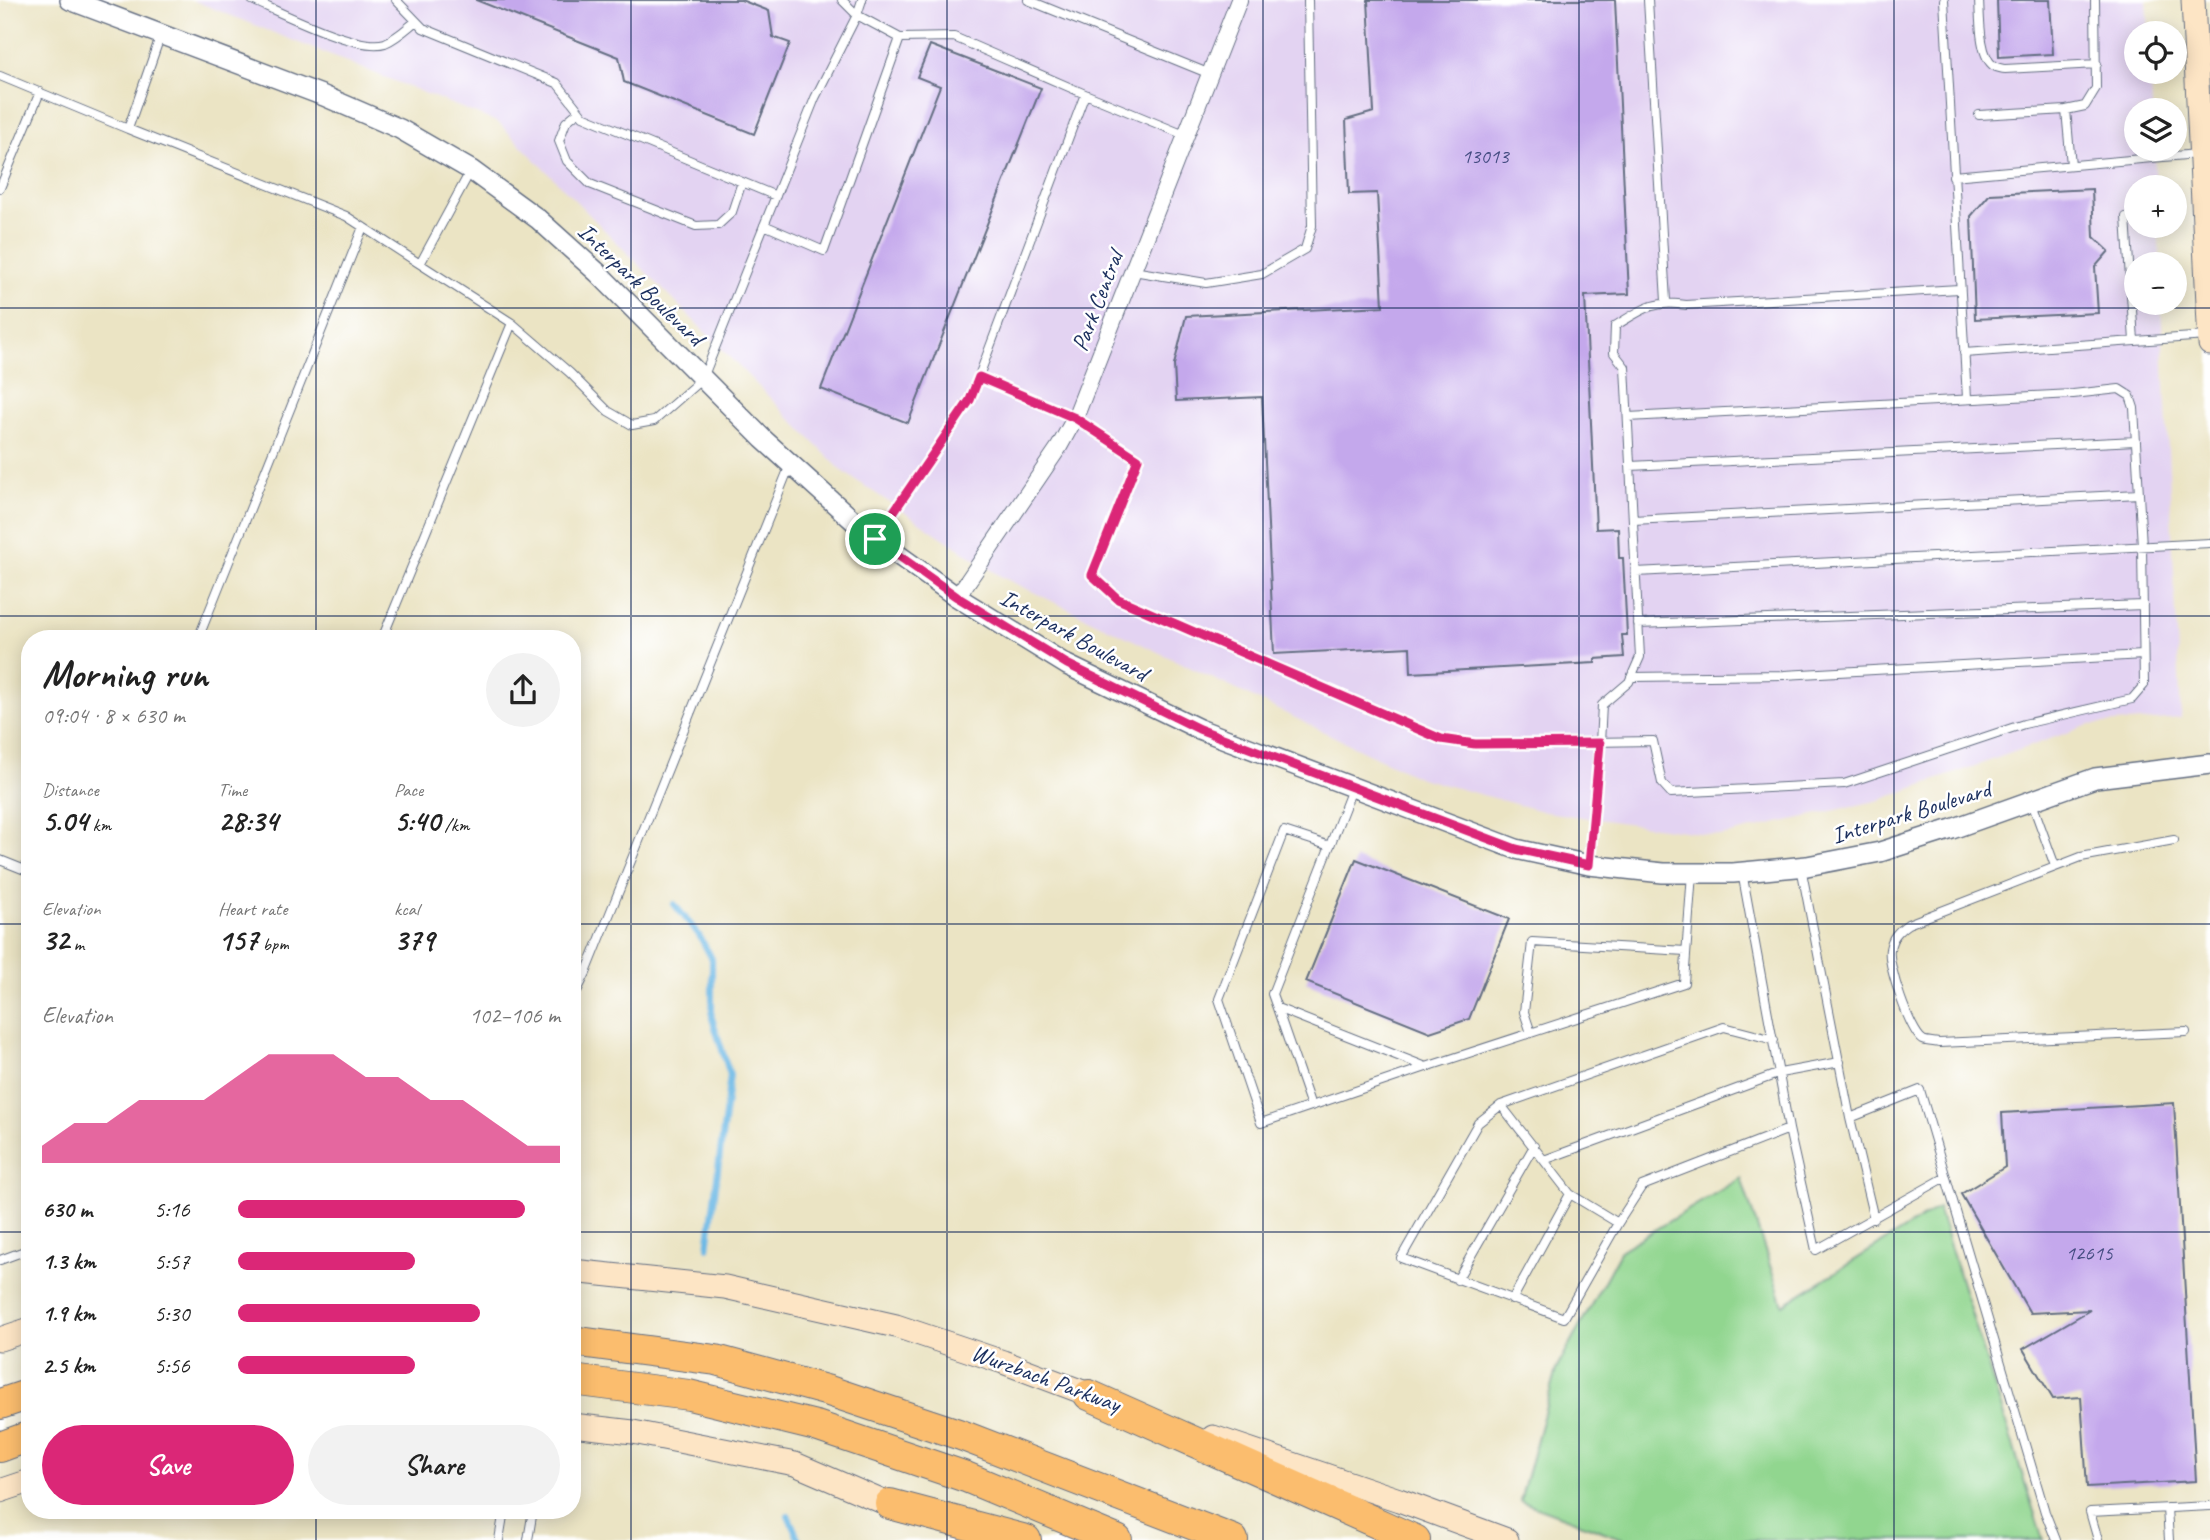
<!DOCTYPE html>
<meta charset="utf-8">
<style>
body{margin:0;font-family:Caveat,sans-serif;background:#f2f2f2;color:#222;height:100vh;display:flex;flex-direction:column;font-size:26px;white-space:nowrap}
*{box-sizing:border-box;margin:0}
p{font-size:23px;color:#767676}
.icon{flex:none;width:38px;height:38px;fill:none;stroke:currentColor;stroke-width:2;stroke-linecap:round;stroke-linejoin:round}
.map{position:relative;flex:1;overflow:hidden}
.side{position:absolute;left:21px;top:630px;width:560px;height:889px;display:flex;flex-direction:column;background:#fff;border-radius:28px;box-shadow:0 4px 18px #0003}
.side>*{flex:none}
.fabs{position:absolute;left:2124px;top:21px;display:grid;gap:14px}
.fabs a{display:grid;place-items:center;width:63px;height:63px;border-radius:50%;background:#fff;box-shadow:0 4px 18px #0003;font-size:35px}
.pin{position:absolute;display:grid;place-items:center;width:60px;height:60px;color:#fff;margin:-30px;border:4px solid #fff;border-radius:50%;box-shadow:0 2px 7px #0007}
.round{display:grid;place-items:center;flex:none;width:74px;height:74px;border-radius:37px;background:#f2f2f2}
.summary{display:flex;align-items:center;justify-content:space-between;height:119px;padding:0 21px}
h1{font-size:38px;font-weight:700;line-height:52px}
.stats{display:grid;grid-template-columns:repeat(3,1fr);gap:10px;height:119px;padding:7px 21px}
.stats div{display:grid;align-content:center}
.stats b{font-size:30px;font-weight:700}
.stats small{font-size:19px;font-weight:400}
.stats p{font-size:19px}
.chart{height:196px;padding:14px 21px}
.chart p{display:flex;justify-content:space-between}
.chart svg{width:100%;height:126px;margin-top:7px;fill:#db2777;opacity:.7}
.primary-button{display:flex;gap:14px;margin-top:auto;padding:14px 21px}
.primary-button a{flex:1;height:80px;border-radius:42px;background:#db2777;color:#fff;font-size:28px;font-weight:700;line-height:80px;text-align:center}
.primary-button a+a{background:#f2f2f2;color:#222}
ul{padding:0 21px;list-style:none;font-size:23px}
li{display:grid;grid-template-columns:112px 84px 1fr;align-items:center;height:52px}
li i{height:18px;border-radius:9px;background:#db2777}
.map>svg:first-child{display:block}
.built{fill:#e3d3f2}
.green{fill:#91d68f;stroke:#568276;stroke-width:2}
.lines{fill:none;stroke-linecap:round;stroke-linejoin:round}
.stream{stroke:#6bb8e5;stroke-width:6}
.building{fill:#c4a8ec}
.service-casing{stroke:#646e82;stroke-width:10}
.minor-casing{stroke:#646e82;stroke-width:18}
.tertiary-casing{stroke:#646e82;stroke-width:22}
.secondary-casing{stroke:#646e82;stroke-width:25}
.motorway-casing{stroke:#646e82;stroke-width:32}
.service{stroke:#fff;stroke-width:8}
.minor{stroke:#fff;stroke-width:16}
.tertiary{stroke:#fff;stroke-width:19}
.secondary{stroke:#fde5c5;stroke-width:23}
.motorway{stroke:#fbbd6e;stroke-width:30}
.route-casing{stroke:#fff;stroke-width:14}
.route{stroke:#db2777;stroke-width:9}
.grid{fill:none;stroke:#1b2f5e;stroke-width:2;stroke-opacity:0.55}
.labels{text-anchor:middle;stroke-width:5;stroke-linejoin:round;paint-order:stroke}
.number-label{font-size:21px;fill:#454d82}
.street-label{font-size:24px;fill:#1b2f5e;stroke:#fff}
</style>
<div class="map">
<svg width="2210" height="1540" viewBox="0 0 2210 1540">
<rect width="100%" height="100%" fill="#fff"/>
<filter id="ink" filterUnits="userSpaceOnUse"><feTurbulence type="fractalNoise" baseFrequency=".0143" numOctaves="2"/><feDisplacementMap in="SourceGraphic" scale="14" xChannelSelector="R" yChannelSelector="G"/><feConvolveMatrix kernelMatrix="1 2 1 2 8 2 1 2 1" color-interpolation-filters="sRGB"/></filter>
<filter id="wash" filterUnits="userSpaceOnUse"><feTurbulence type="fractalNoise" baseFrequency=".00686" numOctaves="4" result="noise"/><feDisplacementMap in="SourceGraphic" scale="28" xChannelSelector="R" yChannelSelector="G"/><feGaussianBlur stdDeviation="1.57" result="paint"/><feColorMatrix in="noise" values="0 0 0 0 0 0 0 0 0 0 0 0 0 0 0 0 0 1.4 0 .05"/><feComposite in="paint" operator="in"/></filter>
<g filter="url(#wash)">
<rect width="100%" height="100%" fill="#ebe4c4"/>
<!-- built -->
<path class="built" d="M192,0H2147L2149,33H2137V72H2151L2152,110H2137V149H2154L2156,187H2137V226H2158L2160,264H2137V303H2161L2181,718L2089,725L1880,800L1721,836L1545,812L1420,778L1002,577L842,471L499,123Z"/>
<!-- green -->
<path class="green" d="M1741,1178L1783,1305L1938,1208L2043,1540H1626L1520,1501L1556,1370L1621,1250Z"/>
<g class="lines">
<!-- stream -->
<path class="stream" d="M674,904L699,935L712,959V1018L730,1075L708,1248
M788,1515L799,1540"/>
</g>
<g id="blocks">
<!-- building -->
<path class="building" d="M476,0H741L769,11L773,37L790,43L754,134L624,82L619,57Z
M1368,0H1615L1629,294L1585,296L1596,529L1618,528L1619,558H1623L1627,635H1622L1624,657L1595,659V663L1411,673L1410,647L1274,654L1262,397L1176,401L1174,365L1186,316L1383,306L1377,193L1349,194L1346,120L1374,112Z
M1997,0H2050L2053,54L1999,57Z
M930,45L1041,88L908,423L821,389L940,86L917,77Z
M2092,189L2094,237L2109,251L2095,267L2098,313L1975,319L1971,216L1990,194Z
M1356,859L1509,919L1469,1019L1430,1032L1306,982Z
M2174,1103L2196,1481L2087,1487L2081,1397L2053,1399L2023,1349L2090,1310L2030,1313L1961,1194L2005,1167L2002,1113Z"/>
</g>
</g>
<g filter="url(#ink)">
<use href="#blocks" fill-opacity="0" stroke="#646e82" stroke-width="2"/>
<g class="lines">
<!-- service casing -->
<g class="service-casing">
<path id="service" d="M252,0C280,12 358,52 385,43C397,38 406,29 416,21
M396,0L423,28L557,83L583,116L776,196
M1028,0L1210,74
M1648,0L1666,301
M1944,0L1967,398
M1979,0C1980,16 1979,57 1994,66C1995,67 2003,69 2005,69L2097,64
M161,34L128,129L346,216L420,264
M900,38L954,37L1085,94
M0,76L128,129
M579,111L566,122L559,141L567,161L590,184L696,226L718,225L732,212L742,182
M1979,115L2066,110
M2071,165L2066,110L2085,106L2096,88L2095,0
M471,170L420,264L512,323
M1953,176L2197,154
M0,188L40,92
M2126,217L2134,341
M764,225L824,251L900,38L857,15L842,0
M1133,271L1206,283L1262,274L1305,249L1312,226L1308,0
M1964,353L2207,336
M979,377L1075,418L1137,459L1092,575L1118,599L1442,739L1475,744L1653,741L1662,783L1671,793L1844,784L2024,724L2132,699L2144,685L2142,546L2134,408L2130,396L2119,389L2073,394L1628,417
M1630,466L2136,441
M1633,520L2139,494
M875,539L970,400L1085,94L1187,136
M1636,572L2210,543
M1638,624L2143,605
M198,639L363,227
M382,639L512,323L570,373L608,411L632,425L654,421L703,378L815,98L857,15L862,0
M1632,677L1784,675L2143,655
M1352,789L1272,994L1277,1008L1426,1067L1684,983L1692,873
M2031,800L2055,866
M2174,840L2081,857L1908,924C1898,931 1892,937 1890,949C1887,964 1910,1032 1923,1040C1927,1042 1935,1042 1939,1043L2186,1032
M1330,846L1284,831L1219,999L1261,1123L1426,1067
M0,860L30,872
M1589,865L1600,743L1602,705L1629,682L1640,657L1625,367L1614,353L1615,326C1641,310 1654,299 1686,305L1959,289
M1801,867L1850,1118L1920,1090L2045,1512L2056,1540
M1742,872L1789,1129
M572,1001L586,973L790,465
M1277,1008L1311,1106
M1531,1033L1524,1012L1532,942L1686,951
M1501,1105L1570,1194L1618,1223L1564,1318L1401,1258L1478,1123L1501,1105L1724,1027L1774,1040
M1850,1118L1874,1219
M1544,1160L1780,1073L1840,1062
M1618,1223L1642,1186L1789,1129L1816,1250L1946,1177
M0,1260L30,1249
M1457,1280L1534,1146
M1512,1300L1570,1194
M2167,1508L2169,1540
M499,1540L504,1510
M528,1540L533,1510
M2098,1540L2090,1512L2210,1506"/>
</g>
<!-- minor casing -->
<g class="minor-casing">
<path id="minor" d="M957,597L1059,447L1075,418L1239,0"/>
</g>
<!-- tertiary casing -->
<g class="tertiary-casing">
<path id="tertiary" d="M70,0L324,96L400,129L471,170L538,219L598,273L763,439L866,532L957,597L1067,665L1199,729L1516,849L1589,865L1663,873H1733L1807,866L1880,852L1952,829L2095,778L2210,764"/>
</g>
<!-- secondary casing -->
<g class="secondary-casing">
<path id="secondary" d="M2193,0L2210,344
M572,1271L725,1287L896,1326L1003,1362L1104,1400
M0,1339L30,1329
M572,1425L633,1432L795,1464L904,1511
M1213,1437L1399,1500L1507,1540
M0,1491L30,1481"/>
</g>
<!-- motorway casing -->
<g class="motorway-casing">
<path id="motorway" d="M572,1341L716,1360L829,1391L961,1435L1233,1540
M572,1380L689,1395L816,1426L966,1477L1117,1540
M1089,1395L1415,1540
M0,1404L30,1394
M0,1447L30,1436
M890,1504L1026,1540"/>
</g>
<!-- service -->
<use href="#service" class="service"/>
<!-- minor -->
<use href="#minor" class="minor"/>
<!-- tertiary -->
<use href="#tertiary" class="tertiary"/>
<!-- secondary -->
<use href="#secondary" class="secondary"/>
<!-- motorway -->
<use href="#motorway" class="motorway"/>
</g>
</g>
<g class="lines" filter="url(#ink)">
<!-- route casing -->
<g class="route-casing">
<path id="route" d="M979,377L1075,418L1138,459L1092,575L1118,599L1441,739L1475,744L1600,743L1589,865L1516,849L1199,729L1067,664L957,597L875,539L970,400Z"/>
</g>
<!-- route -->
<use href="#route" class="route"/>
</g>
<!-- grid -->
<path class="grid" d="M316,0V639M631,0V1540M947,0V1540M1263,0V1540M1579,0V1540M1894,0V1540M0,308H2210M0,616H2210M0,924H30M572,924H2210M0,1232H30M572,1232H2210M316,1510V1540"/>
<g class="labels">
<!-- number labels -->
<g class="number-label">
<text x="1485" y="163">13013</text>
<text x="2089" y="1260">12615</text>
</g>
<!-- street labels -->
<g class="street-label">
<text transform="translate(641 284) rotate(44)" y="8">Interpark Boulevard</text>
<text transform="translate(1097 301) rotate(-69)" y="8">Park Central</text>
<text transform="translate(1074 635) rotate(29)" y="8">Interpark Boulevard</text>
<text transform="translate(1911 812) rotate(-17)" y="8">Interpark Boulevard</text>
<text transform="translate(1046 1378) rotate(20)" y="8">Wurzbach Parkway</text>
</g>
</g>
</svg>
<div class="fabs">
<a><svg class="icon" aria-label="locate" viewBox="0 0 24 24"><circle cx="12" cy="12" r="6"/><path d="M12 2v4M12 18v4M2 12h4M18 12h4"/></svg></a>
<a><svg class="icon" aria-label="layers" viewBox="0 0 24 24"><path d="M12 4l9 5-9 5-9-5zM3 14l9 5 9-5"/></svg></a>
<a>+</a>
<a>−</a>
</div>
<div class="pin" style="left:875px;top:539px;background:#1e9e55"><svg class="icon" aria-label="arrive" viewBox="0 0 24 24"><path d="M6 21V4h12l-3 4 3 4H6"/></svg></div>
<section class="side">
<div class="summary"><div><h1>Morning run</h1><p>09:04 · 8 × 630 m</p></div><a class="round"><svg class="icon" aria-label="share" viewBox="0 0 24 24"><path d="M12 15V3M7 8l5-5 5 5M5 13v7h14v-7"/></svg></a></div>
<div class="stats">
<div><p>Distance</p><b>5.04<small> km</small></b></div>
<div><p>Time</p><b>28:34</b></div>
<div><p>Pace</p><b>5:40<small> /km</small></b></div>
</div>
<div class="stats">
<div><p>Elevation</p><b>32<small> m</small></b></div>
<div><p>Heart rate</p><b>157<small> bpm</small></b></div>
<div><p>kcal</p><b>379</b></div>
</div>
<div class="chart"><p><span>Elevation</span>102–106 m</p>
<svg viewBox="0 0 160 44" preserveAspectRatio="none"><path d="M0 44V38L10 30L20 30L30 22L40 22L50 22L60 14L70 6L80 6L90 6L100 14L110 14L120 22L130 22L140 30L150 38L160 38V44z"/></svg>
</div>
<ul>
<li><b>630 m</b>5:16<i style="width:89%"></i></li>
<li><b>1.3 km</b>5:57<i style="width:55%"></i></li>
<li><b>1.9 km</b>5:30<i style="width:75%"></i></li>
<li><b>2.5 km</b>5:56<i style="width:55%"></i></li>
</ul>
<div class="primary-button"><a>Save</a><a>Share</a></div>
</section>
</div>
